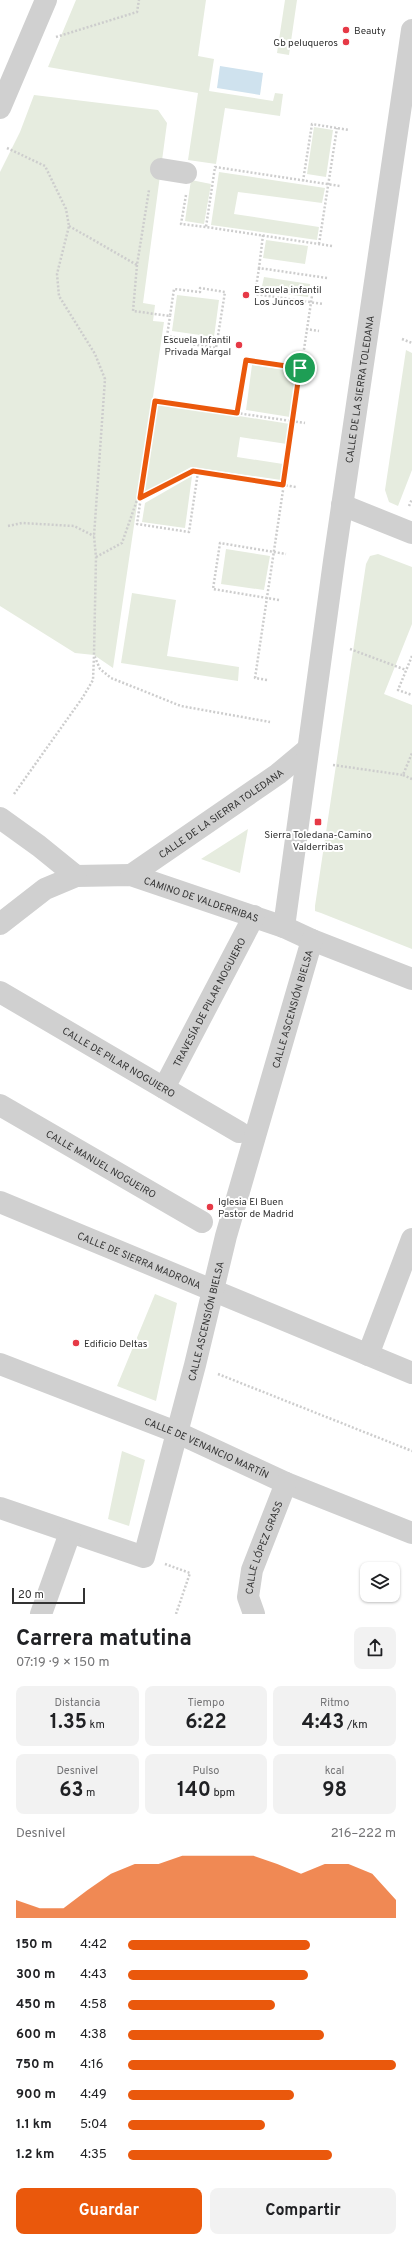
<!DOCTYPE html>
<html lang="es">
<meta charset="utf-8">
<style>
body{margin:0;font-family:Overpass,sans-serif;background:#f2f2f2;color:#202124;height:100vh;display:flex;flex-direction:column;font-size:15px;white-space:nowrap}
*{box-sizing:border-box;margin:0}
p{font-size:13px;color:#757577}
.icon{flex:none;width:22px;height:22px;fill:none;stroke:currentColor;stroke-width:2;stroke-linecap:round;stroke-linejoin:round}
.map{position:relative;height:1614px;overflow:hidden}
.drawer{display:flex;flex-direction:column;background:#fff;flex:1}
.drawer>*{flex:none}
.controls{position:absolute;left:360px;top:1562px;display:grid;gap:8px}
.controls a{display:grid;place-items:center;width:40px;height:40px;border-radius:8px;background:#fff;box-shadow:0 1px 3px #0004;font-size:20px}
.scale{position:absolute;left:12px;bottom:10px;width:73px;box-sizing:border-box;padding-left:4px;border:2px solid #333;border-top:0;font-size:11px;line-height:14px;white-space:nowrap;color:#333;-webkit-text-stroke:3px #fff;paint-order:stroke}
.pin{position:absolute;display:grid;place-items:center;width:34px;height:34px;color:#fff;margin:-17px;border:2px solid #fff;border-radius:50%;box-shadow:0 1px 4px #0007}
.round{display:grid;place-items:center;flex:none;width:42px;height:42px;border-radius:8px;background:#f2f2f2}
.head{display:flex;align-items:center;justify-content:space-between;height:68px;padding:0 16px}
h1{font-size:22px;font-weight:700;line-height:30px}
.stats{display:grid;grid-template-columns:repeat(3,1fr);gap:6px;height:68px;padding:4px 16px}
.stats div{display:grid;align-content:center;border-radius:8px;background:#f2f2f2;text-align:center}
.stats b{font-size:20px;font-weight:700}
.stats small{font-size:11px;font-weight:400}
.stats p{font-size:11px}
.chart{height:112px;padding:8px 16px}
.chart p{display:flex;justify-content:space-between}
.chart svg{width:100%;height:72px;margin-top:4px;fill:#ea580c;opacity:.7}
.button{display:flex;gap:8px;margin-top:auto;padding:8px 16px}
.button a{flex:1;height:46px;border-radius:8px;background:#ea580c;color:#fff;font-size:16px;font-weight:700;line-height:46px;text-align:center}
.button a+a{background:#f2f2f2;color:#202124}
ul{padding:0 16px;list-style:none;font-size:13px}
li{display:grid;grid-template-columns:64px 48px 1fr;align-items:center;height:30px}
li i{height:10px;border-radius:5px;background:#ea580c}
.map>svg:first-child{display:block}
.green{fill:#e6ecdf}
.water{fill:#cfe2ee}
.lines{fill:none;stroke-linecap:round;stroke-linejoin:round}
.path{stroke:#cdcdcd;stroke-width:2.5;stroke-dasharray:2 2;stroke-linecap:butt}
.minor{stroke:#d0d0d0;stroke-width:22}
.route-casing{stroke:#fff;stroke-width:8}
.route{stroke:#ea580c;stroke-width:5}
.poi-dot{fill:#e63946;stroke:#fff;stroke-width:1.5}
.labels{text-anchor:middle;stroke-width:4;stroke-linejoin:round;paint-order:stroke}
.poi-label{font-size:10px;fill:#333;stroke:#fff;text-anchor:start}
.street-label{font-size:10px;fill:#333;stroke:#fff}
</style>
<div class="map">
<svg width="412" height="1614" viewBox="0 0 412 1614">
<rect width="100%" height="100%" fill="#fff"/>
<!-- green -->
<path class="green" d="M76,0H206L198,56L214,59L209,91L273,101L275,93L283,94L280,116L225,108L216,164L188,160L198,93L48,67Z
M285,0H297L289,55L277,53Z
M34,95L158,110L167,123L143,303L155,305L153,321L164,322L113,668L94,655L75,653L0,606V172L20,132Z
M314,127L333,130L326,177L307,174Z
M219,172L325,188L322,203L238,192L234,214L319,227L317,240L211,225Z
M191,180L211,184L204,224L185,221Z
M266,240L308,246L305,264L263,258Z
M264,277L310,284L308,297L261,291Z
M177,295L219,300L214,337L172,331Z
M406,350L412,353V470L398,506L389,502L385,490Z
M252,365L297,372L290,417L246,410Z
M157,403L290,424L287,444L240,437L237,457L283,464L281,480L191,467L144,493Z
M192,476L185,528L142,522L145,503Z
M226,549L270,556L264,590L221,584Z
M378,554L412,567V624L384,694L412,705V949L321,913L315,911V906L366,564L370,556Z
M132,593L176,600L167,656L239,667L238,681L121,663Z
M248,829L240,873L201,859Z
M155,1294L177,1303L156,1401L117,1386Z
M122,1451L145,1460L129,1526L108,1519Z"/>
<!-- water -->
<path class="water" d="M220,66L263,73L260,95L217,88Z"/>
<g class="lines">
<!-- path -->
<path class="path" d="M56,37L137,12L139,0
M7,148L45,166L66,209L69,226L57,274L59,296L95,354L105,379L94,536L96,557L94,655L100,669L111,678L181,706L270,722
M303,181L312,124L349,130
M186,195L181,224L206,227
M69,226L137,265L149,190
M263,235L259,268L327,278
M319,244L337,128
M332,246L206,227L215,167L340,186
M137,265L133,311L170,316L174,289L200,292V288L225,292L216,348L191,344V340L167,336L170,316
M259,268L255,294L323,304
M306,329L319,331
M402,339L412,343
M237,413L246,360L313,371
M198,472L189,532L137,524L155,401L305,423
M409,506L412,499
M8,526L22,523L74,526L94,536
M96,557L122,543L137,500L193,471L296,487
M279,600L213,589L220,543L286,554
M350,649L406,670
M412,656L398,690L412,695
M267,680L255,678L313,289
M333,765L403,775L412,753
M403,775L412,779
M14,794L83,697L93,680L94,656
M218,1374L412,1451
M165,1564L190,1573L176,1614"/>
<!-- minor -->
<g class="minor">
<path d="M0,108L46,0"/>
<path d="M161,169L186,173"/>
<path d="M342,505L412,533"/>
<path id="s1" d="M0,818L39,846L76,876L131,875L284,927L312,940L412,979"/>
<path id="s2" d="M131,875L278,774L308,749"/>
<path d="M0,924L45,889L76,876"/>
<path id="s3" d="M284,927L334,561L412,30"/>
<path id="s4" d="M0,992L239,1132"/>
<path id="s5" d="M164,1088L254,916"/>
<path id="s6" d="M0,1105L202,1222"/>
<path id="s7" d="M0,1202L412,1373"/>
<path d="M368,1355L412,1239"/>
<path id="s8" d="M0,1364L176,1432L286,1483L412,1533"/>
<path id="s9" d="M0,1508L144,1557L195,1365L226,1236L312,940"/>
<path d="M41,1614L70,1533"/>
<path id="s10" d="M254,1614L248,1597L252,1570L286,1483"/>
</g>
</g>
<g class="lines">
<!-- route casing -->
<g class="route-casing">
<path id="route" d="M246,360L300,368L283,485L193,471L140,498L155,401L237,413Z"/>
</g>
<!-- route -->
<use href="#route" class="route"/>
</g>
<!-- markers -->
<g class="poi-dot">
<circle cx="346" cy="30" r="4"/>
<circle cx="346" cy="42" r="4"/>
<circle cx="246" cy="295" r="4"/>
<circle cx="239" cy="345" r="4"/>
<rect x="314" y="818" width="8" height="8" rx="2"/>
<circle cx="210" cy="1207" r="4"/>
<circle cx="76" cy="1343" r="4"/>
</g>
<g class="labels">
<!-- poi labels -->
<g class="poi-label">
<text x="354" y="34">Beauty</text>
<text x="338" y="46" text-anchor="end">Gb peluqueros</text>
<text x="254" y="293">Escuela infantil<tspan x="254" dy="12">Los Juncos</tspan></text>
<text x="231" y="343" text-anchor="end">Escuela Infantil<tspan x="231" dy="12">Privada Margal</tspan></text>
<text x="318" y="838" text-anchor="middle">Sierra Toledana-Camino<tspan x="318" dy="12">Valderribas</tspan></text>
<text x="218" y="1205">Iglesia El Buen<tspan x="218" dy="12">Pastor de Madrid</tspan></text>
<text x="84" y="1347">Edificio Deltas</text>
</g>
<!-- street labels -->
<g class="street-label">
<text dy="4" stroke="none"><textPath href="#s3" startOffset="543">CALLE DE LA SIERRA TOLEDANA</textPath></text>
<text dy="4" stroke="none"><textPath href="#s2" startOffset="109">CALLE DE LA SIERRA TOLEDANA</textPath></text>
<text dy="4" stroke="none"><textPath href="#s1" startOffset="225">CAMINO DE VALDERRIBAS</textPath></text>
<text dy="4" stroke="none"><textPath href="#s5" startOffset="97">TRAVESÍA DE PILAR NOGUIERO</textPath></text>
<text dy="4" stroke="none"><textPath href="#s9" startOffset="720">CALLE ASCENSIÓN BIELSA</textPath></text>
<text dy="4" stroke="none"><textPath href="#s4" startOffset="138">CALLE DE PILAR NOGUIERO</textPath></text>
<text dy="4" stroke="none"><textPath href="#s6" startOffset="117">CALLE MANUEL NOGUEIRO</textPath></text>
<text dy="4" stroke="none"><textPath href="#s7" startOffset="151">CALLE DE SIERRA MADRONA</textPath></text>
<text dy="4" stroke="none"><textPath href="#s9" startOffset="396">CALLE ASCENSIÓN BIELSA</textPath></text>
<text dy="4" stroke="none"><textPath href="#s8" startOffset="223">CALLE DE VENANCIO MARTÍN</textPath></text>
<text dy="4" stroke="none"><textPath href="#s10" startOffset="70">CALLE LÓPEZ GRASS</textPath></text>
</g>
</g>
</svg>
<div class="controls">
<a><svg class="icon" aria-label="layers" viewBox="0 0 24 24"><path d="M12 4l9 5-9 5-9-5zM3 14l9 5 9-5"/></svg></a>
</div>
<div class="scale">20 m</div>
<div class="pin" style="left:300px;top:368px;background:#1e9e55"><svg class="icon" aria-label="arrive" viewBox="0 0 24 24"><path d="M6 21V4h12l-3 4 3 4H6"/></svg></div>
</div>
<section class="drawer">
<div class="head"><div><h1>Carrera matutina</h1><p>07:19 · 9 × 150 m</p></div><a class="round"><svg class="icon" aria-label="share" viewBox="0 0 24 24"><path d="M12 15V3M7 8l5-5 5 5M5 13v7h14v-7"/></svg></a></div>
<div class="stats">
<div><p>Distancia</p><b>1.35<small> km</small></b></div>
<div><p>Tiempo</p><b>6:22</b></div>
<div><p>Ritmo</p><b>4:43<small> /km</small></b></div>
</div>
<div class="stats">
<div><p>Desnivel</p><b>63<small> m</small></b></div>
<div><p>Pulso</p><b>140<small> bpm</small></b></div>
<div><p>kcal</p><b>98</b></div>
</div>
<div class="chart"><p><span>Desnivel</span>216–222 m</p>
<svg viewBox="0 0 160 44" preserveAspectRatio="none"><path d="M0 44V33L10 38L20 38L30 27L40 17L50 11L60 11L70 6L80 6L90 6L100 6L110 11L120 17L130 11L140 11L150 17L160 33V44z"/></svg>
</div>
<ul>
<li><b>150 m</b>4:42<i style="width:68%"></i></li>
<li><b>300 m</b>4:43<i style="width:67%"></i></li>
<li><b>450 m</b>4:58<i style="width:55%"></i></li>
<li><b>600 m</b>4:38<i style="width:73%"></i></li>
<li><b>750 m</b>4:16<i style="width:100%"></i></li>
<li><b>900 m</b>4:49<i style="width:62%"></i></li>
<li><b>1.1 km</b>5:04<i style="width:51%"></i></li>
<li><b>1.2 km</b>4:35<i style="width:76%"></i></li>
</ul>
<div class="button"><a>Guardar</a><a>Compartir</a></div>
</section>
